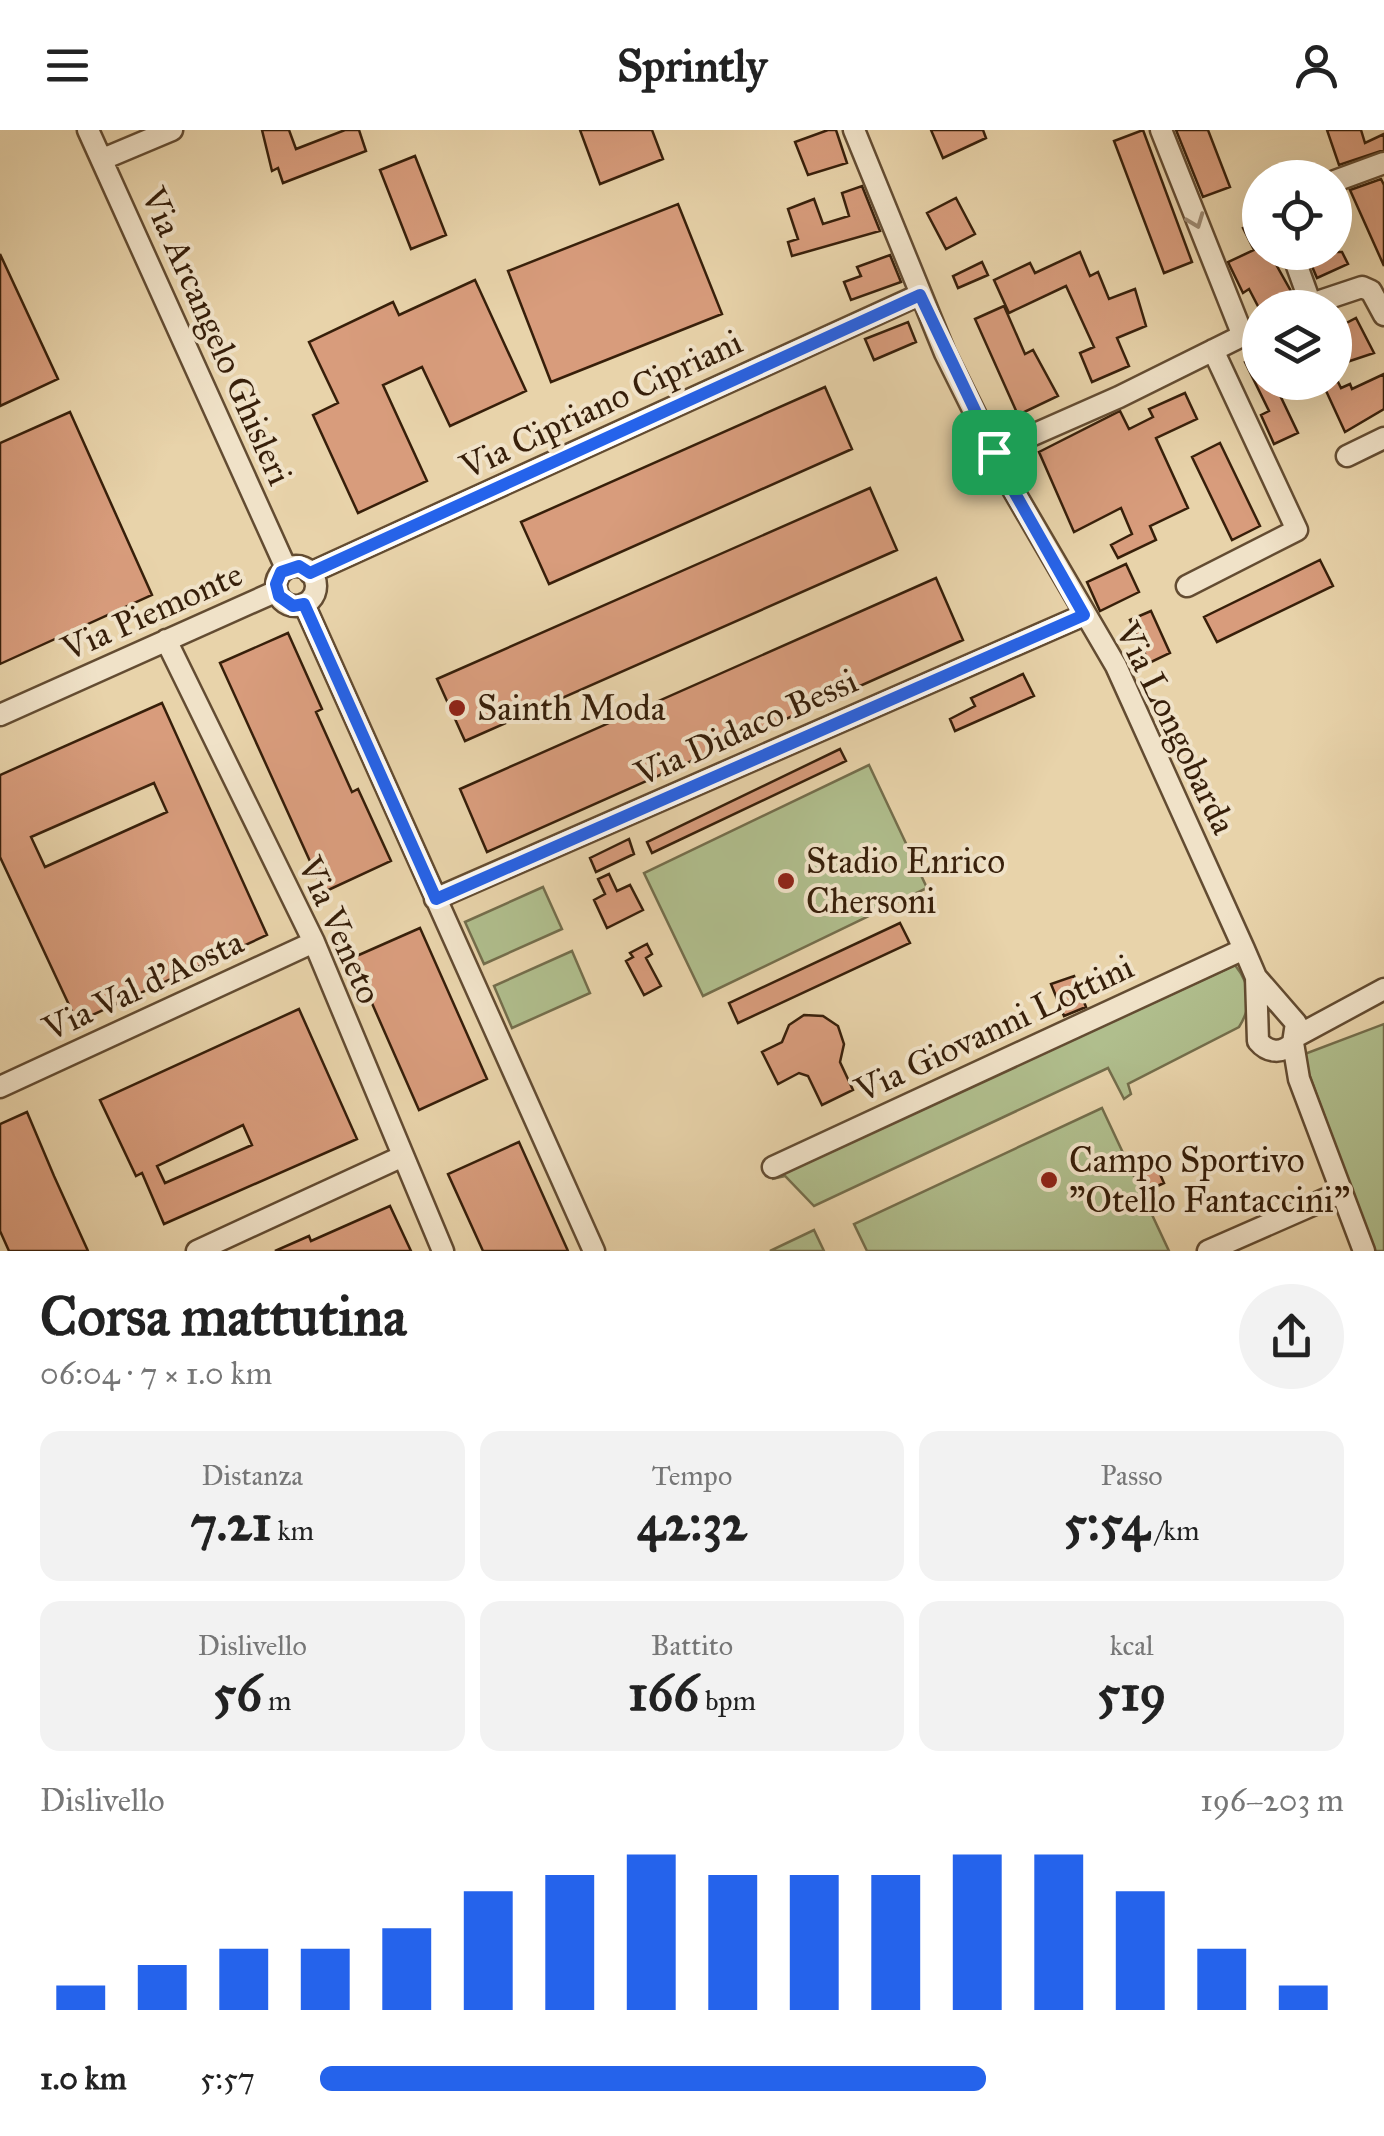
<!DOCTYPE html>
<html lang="it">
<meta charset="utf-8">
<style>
body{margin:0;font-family:"IM FELL Great Primer",serif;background:#f2f2f2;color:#222;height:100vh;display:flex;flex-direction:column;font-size:38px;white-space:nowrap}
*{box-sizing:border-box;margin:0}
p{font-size:32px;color:#767676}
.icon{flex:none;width:55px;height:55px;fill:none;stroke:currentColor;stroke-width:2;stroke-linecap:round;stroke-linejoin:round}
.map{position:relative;height:1121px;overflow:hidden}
.drawer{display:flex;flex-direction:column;background:#fff;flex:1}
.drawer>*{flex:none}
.controls{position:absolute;left:1242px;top:30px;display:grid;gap:20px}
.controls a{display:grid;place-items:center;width:110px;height:110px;border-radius:50%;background:#fff;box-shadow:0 10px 40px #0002;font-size:50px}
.pin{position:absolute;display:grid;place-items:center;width:85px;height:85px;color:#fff;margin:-42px;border-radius:20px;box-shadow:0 5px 15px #0006}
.round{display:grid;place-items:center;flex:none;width:105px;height:105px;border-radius:52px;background:#f2f2f2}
.summary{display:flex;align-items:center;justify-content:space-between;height:170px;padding:0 40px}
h1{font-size:55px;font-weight:800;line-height:75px}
.stats{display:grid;grid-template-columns:repeat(3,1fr);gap:15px;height:170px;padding:10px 40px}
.stats div{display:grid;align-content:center;border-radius:20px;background:#f2f2f2;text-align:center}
.stats b{font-size:50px;font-weight:800}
.stats small{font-size:28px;font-weight:400}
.stats p{font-size:28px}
.chart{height:280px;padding:20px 40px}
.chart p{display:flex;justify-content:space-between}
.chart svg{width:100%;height:180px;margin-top:10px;stroke:#2563eb;stroke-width:6}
ul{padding:0 40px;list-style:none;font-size:32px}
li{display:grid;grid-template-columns:160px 120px 1fr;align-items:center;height:75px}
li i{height:25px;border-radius:12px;background:#2563eb}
header{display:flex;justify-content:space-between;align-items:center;height:130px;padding:0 40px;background:#fff;font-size:45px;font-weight:800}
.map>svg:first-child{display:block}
.green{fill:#b0be8d;stroke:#746e4c;stroke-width:2.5}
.building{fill:#d89c7c;stroke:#371f0a;stroke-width:2.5;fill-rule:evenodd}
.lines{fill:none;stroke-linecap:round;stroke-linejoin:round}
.minor-casing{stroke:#634c32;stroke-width:25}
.minor{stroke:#f0e2c8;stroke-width:20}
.oneway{stroke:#9d8a72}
.route-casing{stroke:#fff;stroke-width:20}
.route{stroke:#2563eb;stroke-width:12}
.poi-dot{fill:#8f2418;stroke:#f0e2c8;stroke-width:4}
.labels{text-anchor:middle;stroke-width:8;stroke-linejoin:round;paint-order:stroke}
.street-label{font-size:35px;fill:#371f0a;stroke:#f0e2c8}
.poi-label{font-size:35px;fill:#371f0a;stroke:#f0e2c8;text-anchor:start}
</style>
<header><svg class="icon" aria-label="menu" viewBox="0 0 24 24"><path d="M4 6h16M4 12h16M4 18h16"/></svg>Sprintly<svg class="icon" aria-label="person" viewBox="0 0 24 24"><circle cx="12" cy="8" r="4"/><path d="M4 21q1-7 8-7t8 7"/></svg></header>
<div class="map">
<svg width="1384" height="1121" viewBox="0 0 1384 1121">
<rect width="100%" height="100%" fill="#e8d3aa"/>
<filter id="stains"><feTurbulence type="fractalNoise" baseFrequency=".002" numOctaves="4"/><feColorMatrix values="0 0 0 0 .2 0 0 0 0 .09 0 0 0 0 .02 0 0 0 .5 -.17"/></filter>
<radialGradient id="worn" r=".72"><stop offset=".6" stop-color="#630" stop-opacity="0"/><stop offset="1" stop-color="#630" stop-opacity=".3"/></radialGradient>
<!-- green -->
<path class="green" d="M869,635L927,758L703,866L644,743Z
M543,757L562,799L484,834L465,792Z
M572,821L590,863L512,898L494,856Z
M1235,835C1251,855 1253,875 1239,897L1128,954L1131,964L1124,969L1108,938L814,1076L785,1046L772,1049Z
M1384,894V1121H1374L1302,925Z
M1102,978L1169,1121H867L854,1094Z
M814,1100L824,1121H770Z"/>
<!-- building -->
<path class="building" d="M262,0H289L296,19L345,0H359L366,21L283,53L278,38L272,41Z
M580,0H652L663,29L600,54Z
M828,0H836L847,33L808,45L795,12Z
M931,0H983L986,8L943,28Z
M1143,0L1192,132L1164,143L1114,11Z
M1176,0H1208L1230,57L1203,67Z
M1327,0H1361L1365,13L1384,4V20L1339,35Z
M415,26L446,105L411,119L380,40Z
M1381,49L1384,55V136L1350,60Z
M862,56L880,101L792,126L788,112L798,109L788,79L814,69L823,94L849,86L842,63Z
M956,68L975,104L946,119L927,83Z
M678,74L722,184L551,252L508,141Z
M1260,89V122H1269L1292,163L1260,180L1249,159L1243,163L1228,132L1254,120L1243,98Z
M1080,122L1090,146L1098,142L1109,169L1135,159L1146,196L1117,208L1129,236L1092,252L1080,223L1094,217L1066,156L1009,183L994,150L1030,133L1035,143Z
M1318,122H1342L1348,134L1317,148L1308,127Z
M0,124L58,249L0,276Z
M890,125L901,152L851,170L844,152L861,146L857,137Z
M982,132L988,145L958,158L953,146Z
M475,150L526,261L450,296L422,237L383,255L427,351L358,383L313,285L338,273L309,212L393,172L399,185Z
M1004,176L1025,224L1033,220L1058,266L1018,285L975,189Z
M1356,188L1374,223L1335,236V199Z
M908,192L916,212L874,230L865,209Z
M1260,225V252H1296L1278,261L1298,303L1274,314L1261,285L1269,281L1245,232Z
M1384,244V279L1345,302L1322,252H1338L1341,258L1350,254L1352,259Z
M825,257L852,319L549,454L521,392Z
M1185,263L1197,289L1156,308L1188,378L1150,396L1156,410L1118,428L1111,415L1132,404L1121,378L1074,402L1039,322L1120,281L1129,299L1153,287L1149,279Z
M70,282L152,465L0,534V313Z
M1220,313L1260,396L1232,410L1192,327Z
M870,358L897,420L465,611L437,549Z
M1320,430L1333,456L1217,512L1204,487Z
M1126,434L1139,462L1100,481L1087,452Z
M936,448L963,510L487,722L460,659Z
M1151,481L1170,523L1149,533L1130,490Z
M288,503L322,579L316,582L352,662L358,659L391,731L324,762L220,533Z
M1023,544L1034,566L955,601L950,589L975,576L971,568Z
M162,573L267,805L77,892L0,727V645ZM154,653L167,682L45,737L31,707Z
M840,619L846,631L652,723L647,712Z
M629,709L634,724L596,742L590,728Z
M609,744L617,761L630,755L643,780L607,798L594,770L605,764L598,749Z
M900,793L910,813L738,893L729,873Z
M420,798L487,949L419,980L352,828Z
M647,814L652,824L646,828L661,856L644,865L626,831L633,827L630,823Z
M1074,846L1086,877L1064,886L1051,854Z
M299,879L357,1009L164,1094L142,1043L136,1046L100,970ZM243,995L252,1015L165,1053L157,1036Z
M804,885L823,886L838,896L844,914L840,932L853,960L822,975L808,946L799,943L778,954L762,922L782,912L789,895Z
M27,982L54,1046L88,1121H9L0,1101V994Z
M519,1012L568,1121H483L448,1044Z
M1154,1031L1164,1053L1144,1062L1134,1040Z
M390,1076L411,1121H275L309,1106L311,1111Z"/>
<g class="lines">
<!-- minor casing -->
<g class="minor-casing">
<path id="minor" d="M88,0L286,438
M854,0L945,223L1012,358L1116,536L1244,819L1256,847L1258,911C1268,923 1282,924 1293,913L1296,893L1256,847
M1161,0L1243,206
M103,29L172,0
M1335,51L1384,33
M1292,122L1310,172
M1299,178L1362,157L1371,161L1384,185
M994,322L1119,267L1260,197
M1347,326L1384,308
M276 456a20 20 0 1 1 40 0a20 20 0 1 1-40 0Z
M310,443L919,165
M1187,456L1297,400L1213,220
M304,474L594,1121
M166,510L314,812L443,1121
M0,585L277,461
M435,769L1084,485
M1297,906L1384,859
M1293,913L1299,949L1364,1121
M0,957L314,812
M773,1037L1244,819
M197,1121L401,1027
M1208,1121L1342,1062"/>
</g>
<!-- minor -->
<use href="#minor" class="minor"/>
</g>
<!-- one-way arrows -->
<defs><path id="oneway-chevron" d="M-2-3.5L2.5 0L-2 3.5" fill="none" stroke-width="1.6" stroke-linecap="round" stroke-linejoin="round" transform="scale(2.5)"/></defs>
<use class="oneway" href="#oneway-chevron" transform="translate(1196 91) rotate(69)"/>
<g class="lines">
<!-- route casing -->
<g class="route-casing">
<path id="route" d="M920,165L1012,358L1084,485L436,769L304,474L293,476L279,466L276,454L281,442L299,436L310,443Z"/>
</g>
<!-- route -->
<use href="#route" class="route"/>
</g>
<!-- markers -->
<g class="poi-dot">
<circle cx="457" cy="578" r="10"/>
<circle cx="786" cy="751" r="10"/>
<circle cx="1049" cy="1050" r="10"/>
</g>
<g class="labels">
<!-- street labels -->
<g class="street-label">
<text transform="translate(217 206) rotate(66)" y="12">Via Arcangelo Ghisleri</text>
<text transform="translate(601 274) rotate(-25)" y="12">Via Cipriano Cipriani</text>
<text transform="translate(152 481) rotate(-24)" y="12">Via Piemonte</text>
<text transform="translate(746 597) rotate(-24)" y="12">Via Didaco Bessi</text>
<text transform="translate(1176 598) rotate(64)" y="12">Via Longobarda</text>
<text transform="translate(340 800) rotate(66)" y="12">Via Veneto</text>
<text transform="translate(143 855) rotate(-25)" y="12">Via Val d'Aosta</text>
<text transform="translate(994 898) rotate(-25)" y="12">Via Giovanni Lottini</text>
</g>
<!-- poi labels -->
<g class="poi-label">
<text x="477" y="590">Sainth Moda</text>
<text x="806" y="743">Stadio Enrico<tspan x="806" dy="40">Chersoni</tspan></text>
<text x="1069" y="1042">Campo Sportivo<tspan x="1069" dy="40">"Otello Fantaccini"</tspan></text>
</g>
</g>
<rect width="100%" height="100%" filter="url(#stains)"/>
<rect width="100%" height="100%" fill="url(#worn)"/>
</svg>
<div class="controls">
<a><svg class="icon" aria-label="locate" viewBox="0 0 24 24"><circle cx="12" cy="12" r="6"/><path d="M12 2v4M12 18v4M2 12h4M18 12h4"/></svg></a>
<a><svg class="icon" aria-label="layers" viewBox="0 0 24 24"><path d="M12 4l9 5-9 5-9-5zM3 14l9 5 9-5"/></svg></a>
</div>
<div class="pin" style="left:994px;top:322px;background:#1e9e55"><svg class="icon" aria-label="arrive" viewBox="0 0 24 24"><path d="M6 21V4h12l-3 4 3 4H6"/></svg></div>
</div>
<section class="drawer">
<div class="summary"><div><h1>Corsa mattutina</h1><p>06:04 · 7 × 1.0 km</p></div><a class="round"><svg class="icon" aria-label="share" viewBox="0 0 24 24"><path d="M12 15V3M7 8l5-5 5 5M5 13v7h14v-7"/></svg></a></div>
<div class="stats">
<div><p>Distanza</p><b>7.21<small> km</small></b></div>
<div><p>Tempo</p><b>42:32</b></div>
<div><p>Passo</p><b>5:54<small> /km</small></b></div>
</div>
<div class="stats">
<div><p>Dislivello</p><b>56<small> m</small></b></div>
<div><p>Battito</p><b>166<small> bpm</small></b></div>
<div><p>kcal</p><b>519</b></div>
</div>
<div class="chart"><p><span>Dislivello</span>196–203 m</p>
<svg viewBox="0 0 160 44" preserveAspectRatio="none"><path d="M5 44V38M15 44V33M25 44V29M35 44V29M45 44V24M55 44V15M65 44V11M75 44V6M85 44V11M95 44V11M105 44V11M115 44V6M125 44V6M135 44V15M145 44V29M155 44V38"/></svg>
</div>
<ul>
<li><b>1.0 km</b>5:57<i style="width:65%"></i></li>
</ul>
</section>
